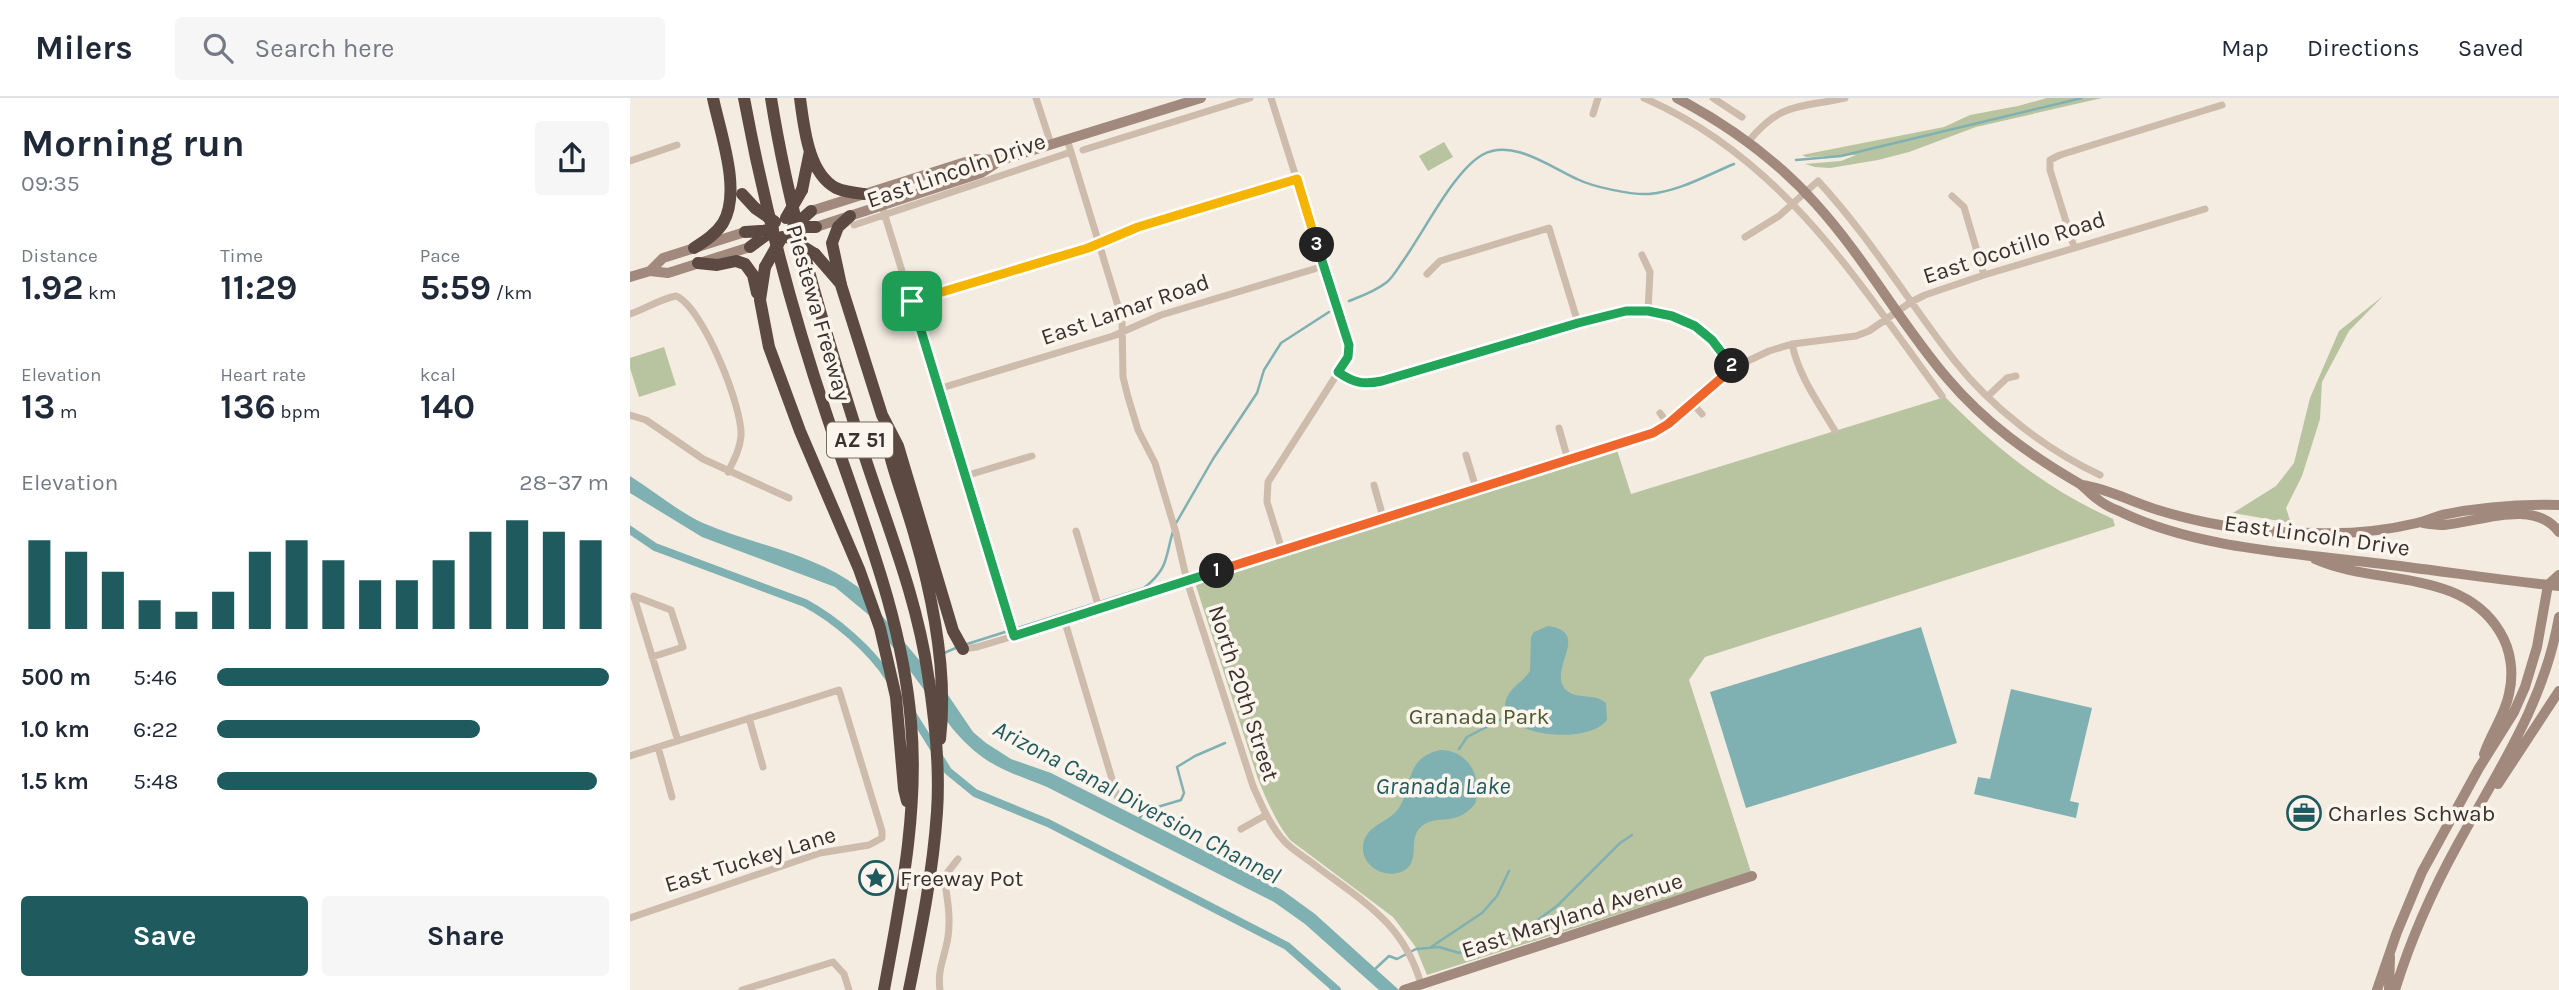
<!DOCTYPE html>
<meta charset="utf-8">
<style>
body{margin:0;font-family:Karla,sans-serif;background:#f6f6f7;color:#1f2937;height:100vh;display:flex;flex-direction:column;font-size:26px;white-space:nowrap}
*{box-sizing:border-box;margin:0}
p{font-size:23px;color:#747a83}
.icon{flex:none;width:38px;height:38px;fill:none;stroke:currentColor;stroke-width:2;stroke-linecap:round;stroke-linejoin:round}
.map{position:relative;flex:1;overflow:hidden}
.sheet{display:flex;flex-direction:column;background:#fff;width:630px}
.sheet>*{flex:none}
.pin{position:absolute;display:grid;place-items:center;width:60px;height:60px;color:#fff;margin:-30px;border-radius:14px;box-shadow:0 4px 10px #0006}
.km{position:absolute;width:35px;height:35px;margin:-18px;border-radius:50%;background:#222;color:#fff;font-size:19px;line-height:35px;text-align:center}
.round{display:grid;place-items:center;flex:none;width:74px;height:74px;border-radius:7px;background:#f6f6f7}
.head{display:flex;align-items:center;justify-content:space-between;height:119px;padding:0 21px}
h1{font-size:38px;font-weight:700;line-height:52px}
.metrics{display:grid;grid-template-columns:repeat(3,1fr);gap:10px;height:119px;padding:7px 21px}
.metrics div{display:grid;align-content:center}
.metrics b{font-size:35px;font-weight:700}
.metrics small{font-size:19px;font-weight:400}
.metrics p{font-size:19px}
.chart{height:196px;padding:14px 21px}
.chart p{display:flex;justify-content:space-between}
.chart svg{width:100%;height:126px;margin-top:7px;stroke:#1f5a5e;stroke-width:6}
.button{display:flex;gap:14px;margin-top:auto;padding:14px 21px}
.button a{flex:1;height:80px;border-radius:7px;background:#1f5a5e;color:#fff;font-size:28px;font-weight:700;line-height:80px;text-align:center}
.button a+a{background:#f6f6f7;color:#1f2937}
ul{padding:0 21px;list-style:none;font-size:23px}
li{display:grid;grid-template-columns:112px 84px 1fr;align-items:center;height:52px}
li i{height:18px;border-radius:9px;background:#1f5a5e}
header{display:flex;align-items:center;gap:42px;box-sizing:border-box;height:98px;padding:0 35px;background:#fff;border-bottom:2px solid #e0e1e3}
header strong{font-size:33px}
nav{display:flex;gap:38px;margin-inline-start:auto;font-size:24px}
.search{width:490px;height:63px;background:#f6f6f7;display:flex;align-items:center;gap:18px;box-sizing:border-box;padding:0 24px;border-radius:7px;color:#747a83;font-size:26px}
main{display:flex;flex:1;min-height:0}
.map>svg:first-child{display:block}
.green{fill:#b8c4a0}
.water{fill:#7fb0b2}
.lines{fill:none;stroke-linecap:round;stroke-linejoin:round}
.stream{stroke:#7fb0b2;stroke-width:2.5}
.canal{stroke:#7fb0b2;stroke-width:8}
.street{stroke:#cdbbac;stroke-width:7}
.secondary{stroke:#a18a7d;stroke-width:10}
.highway{stroke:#5c4a42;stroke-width:12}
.highway-bridge{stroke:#5c4a42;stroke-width:12}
.split-1-casing{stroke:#fff;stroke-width:14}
.split-2-casing{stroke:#fff;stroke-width:14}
.split-3-casing{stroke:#fff;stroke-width:14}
.split-4-casing{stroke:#fff;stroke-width:14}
.split-1{stroke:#22a559;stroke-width:9}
.split-2{stroke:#f0652b;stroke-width:9}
.split-3{stroke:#22a559;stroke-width:9}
.split-4{stroke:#f5b400;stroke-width:9}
.labels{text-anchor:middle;stroke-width:7;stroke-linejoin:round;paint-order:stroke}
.shield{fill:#fbf5ee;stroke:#756b66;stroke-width:2}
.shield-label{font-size:21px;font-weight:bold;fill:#3b302b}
.street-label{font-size:23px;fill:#3b302b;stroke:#fbf5ee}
.park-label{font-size:23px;fill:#4a5a2e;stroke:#fbf5ee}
.poi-label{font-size:23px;fill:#3b302b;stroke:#fbf5ee;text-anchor:start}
.water-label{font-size:24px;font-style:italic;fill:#1f5a5e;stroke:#fbf5ee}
</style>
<header>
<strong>Milers</strong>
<div class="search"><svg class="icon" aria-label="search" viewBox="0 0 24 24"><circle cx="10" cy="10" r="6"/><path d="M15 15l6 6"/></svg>Search here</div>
<nav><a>Map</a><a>Directions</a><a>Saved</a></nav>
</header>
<main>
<section class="sheet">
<div class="head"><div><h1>Morning run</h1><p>09:35</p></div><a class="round"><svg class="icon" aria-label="share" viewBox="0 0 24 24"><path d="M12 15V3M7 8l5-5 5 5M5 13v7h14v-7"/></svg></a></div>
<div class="metrics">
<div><p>Distance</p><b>1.92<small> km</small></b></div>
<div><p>Time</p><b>11:29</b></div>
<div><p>Pace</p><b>5:59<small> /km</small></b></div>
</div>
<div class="metrics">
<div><p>Elevation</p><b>13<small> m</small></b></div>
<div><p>Heart rate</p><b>136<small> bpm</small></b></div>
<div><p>kcal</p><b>140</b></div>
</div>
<div class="chart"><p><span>Elevation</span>28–37 m</p>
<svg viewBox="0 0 160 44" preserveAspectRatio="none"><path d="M5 44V13M15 44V17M25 44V24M35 44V34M45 44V38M55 44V31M65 44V17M75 44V13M85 44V20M95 44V27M105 44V27M115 44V20M125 44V10M135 44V6M145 44V10M155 44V13"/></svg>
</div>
<ul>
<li><b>500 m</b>5:46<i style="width:100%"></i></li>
<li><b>1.0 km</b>6:22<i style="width:67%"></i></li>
<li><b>1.5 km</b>5:48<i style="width:97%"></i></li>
</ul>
<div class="button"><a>Save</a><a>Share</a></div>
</section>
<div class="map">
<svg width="1929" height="892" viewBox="0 0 1929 892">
<rect width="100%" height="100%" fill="#f4ebe1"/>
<!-- green -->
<path class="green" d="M1417,0H1472L1346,29L1279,54L1248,62L1200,70L1185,69L1175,66L1211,63L1226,57L1176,59L1172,57L1314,29L1340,17L1388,8Z
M814,44L823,59L798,73L789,58Z
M1753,198L1719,233L1692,284L1690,321L1672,378L1656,410L1661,425L1603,415L1646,388L1664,365L1680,300L1709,233Z
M34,249L46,287L9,299L0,270V260Z
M1315,299C1367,351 1416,391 1483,421L1485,428L1075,559L1059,582L1121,774L797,877L785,848L763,819L660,742C646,724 637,703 628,681L566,488L568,484L987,352L1001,396Z"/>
<!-- water -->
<path class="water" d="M0,378C24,393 47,413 73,425C124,447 183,455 228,489L316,594L343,634L356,645L381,661L421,675L652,792L685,816L769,892H749L675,826L644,804L417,689C374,672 353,667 322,630L240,518L205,489L72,439L0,395Z
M918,528C962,534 918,570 935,591C946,603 964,594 976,605L977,622C958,648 865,639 876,602C880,589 893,584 900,573L901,539L904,534Z
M1291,529L1327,645L1116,710L1080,594Z
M1381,591L1462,610L1440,703L1449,705L1446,720L1344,696L1348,679L1360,681Z
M810,652C839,652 853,680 845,706C825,730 809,715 792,728C776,740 793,765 771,774C749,782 724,761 736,738C743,726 761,722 769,710C784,686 774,661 810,652Z"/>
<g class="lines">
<!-- stream -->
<path class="stream" d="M1166,62L1211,58L1452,0
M719,203C732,198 746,193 757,184C763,179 768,170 773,163C794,134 823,74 852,57C883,40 920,69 947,81C963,89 1001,97 1019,96C1050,93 1077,77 1104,66
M545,427L583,361L627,295L634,272L651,245L699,214
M334,547L514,490C539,470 535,460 543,433
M314,555L328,549
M829,651L837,639L878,618
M508,723L514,713L551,702L554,695L547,669L565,658L595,645
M801,849L852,815L867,798L879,773
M744,872L759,858L767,861L786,851L809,849L829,855L895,831L927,808L990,745L1002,737"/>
<!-- canal -->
<path class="canal" d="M0,432L25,449L175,505C205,521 240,551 259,580
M283,617L318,673L345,695L418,725L657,848L707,892"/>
<!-- street -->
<path class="street" d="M406,0L421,46
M641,0L719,247L718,259L638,384L637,404L652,452
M1014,0C1152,60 1226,181 1312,298
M1083,0L1112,19
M963,16L968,0
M437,41L492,221L493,279L498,299L508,332L525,365L546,435L557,483L623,688C632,708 640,728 655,744C665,754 679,762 690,771C737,806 774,827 791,886
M1118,44C1150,4 1169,10 1215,0
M453,52L620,0
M0,63L47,47
M1322,98L1334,109L1354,177
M252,108L384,538
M224,127L441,54
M1115,139L1149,118L1188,83C1239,138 1278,203 1324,262C1361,309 1415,351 1470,377
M1444,149L1420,72V62L1430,57L1592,7
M1012,157L1020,174L1018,213
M797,176L810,163L919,130L948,225
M282,203L458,150L508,129L667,81
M0,216C15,211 30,201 46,198C73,209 113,310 111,338C110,351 104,362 98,374
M1162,246C1169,279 1188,304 1205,333
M708,274L722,283L736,286L982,215C1041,207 1069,225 1103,270
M308,291L483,238L531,217L694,168
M1358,298L1377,280L1386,278
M1062,305L1072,316
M1030,315L1038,326
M0,317L16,322L73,361L159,400
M929,330L938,362
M836,357L846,390
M335,378L402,358
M744,387L753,419
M446,433L469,510
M4,498L41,512L53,549L22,559
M4,499L48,643
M434,521L488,701
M333,551L347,549L384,538L1023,335L1038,326L1103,270L1139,253L1162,246L1226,238L1239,233L1281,204L1295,197L1354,177L1575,111
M119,620L133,669
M28,649L42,699
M0,658L209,592L252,733V740L239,747L190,755L0,820
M611,731L636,717
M112,892L203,864L214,876L219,892
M310,892C307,872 315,858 318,839C321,818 317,799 314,779L328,761"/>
<!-- secondary -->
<path class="secondary" d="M1047,0C1098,27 1147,62 1186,106C1235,160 1270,225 1317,280C1355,325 1400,357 1450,386C1456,390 1460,396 1466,400C1472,405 1481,410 1489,413C1564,450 1662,455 1744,465C1806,472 1867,482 1929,488
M181,113L345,61L371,62
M186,129L351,75L371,62L571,0
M20,173L38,175L120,149
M0,179L20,173L33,160L115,134
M1452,387C1479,391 1502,404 1528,412C1579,428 1633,435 1686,435C1720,436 1754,433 1787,425C1796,423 1804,419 1812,417C1851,409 1890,406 1929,407
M1793,425C1800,426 1807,427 1814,427C1849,424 1904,400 1929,434
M1685,461C1745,488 1832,470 1870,534C1881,552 1884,575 1879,596C1875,617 1861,635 1854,656
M1868,686L1929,593
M774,892L1122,778
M1747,892L1767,834L1792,774L1849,670L1884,614L1895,589L1907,549L1918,487L1929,477
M1759,892L1760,859
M1765,892C1781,840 1803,791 1829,744C1870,669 1914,605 1929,519"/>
<!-- highway -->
<path class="highway" d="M114,0C134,108 162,214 197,318C230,418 272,517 281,624C289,714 270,804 254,892
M141,0C160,120 196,237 233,353C257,428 287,499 298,577C305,621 310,670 307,714C303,774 291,833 279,892
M170,0C174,29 178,75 206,90C215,94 225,95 234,96
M172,92L180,53
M220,118L208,129L202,145L211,187L252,317L268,348L323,533L333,551
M64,150C75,143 86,136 93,125C112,93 90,34 83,0
M185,156L211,186
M68,165L87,167L106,163L115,166L123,177L127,195
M135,169L130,202L139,249L170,333L229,471L250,530L266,599L274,691L277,703
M254,327C259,365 274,399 284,435C303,500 318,574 310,641"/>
<!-- highway-bridge -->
<path class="highway-bridge" d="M112,96L125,110L145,124
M156,120L172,92
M163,129L181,113
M163,129H186
M115,134L143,132
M156,138L185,156
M120,149L143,132
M135,169L152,139"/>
</g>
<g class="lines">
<!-- split-1 casing -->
<g class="split-1-casing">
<path id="split-1" d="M282,203L384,538L587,473"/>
</g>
<!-- split-2 casing -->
<g class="split-2-casing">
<path id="split-2" d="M587,473L1023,335L1038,326L1103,270L1102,268"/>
</g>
<!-- split-3 casing -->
<g class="split-3-casing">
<path id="split-3" d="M687,147L719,247L718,259L708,274C724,285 733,287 752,283L948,225L996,213H1018L1042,218L1065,228L1082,242L1102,268"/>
</g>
<!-- split-4 casing -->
<g class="split-4-casing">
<path id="split-4" d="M282,203L458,150L508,129L667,81L687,147"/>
</g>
<!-- split-1 -->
<use href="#split-1" class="split-1"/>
<!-- split-2 -->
<use href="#split-2" class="split-2"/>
<!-- split-3 -->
<use href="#split-3" class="split-3"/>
<!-- split-4 -->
<use href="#split-4" class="split-4"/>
</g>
<!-- icons -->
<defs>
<g id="office-ring" transform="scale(1.75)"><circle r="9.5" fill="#fbf5ee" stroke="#1f5a5e" stroke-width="1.5"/><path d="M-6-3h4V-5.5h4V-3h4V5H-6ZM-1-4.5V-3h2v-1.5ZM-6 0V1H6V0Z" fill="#1f5a5e"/></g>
<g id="sight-ring" transform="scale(1.75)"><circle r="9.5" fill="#fbf5ee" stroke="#1f5a5e" stroke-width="1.5"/><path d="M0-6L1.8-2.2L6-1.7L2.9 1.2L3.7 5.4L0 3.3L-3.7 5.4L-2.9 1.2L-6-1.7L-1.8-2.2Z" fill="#1f5a5e"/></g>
</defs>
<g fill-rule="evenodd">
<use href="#office-ring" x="1674" y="715"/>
<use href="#sight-ring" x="246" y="780"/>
</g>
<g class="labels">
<!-- shield labels -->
<rect class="shield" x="197" y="324.5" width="66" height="35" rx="5"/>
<g class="shield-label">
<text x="230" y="349">AZ 51</text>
</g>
<!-- street labels -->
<g class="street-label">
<text transform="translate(326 72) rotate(-19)" y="8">East Lincoln Drive</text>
<text transform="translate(1384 149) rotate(-18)" y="8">East Ocotillo Road</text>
<text transform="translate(495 211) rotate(-19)" y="8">East Lamar Road</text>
<text transform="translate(189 215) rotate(74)" y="8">Piestewa Freeway</text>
<text transform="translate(1687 437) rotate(8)" y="8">East Lincoln Drive</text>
<text transform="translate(614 595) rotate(72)" y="8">North 20th Street</text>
<text transform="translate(120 761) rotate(-17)" y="8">East Tuckey Lane</text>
<text transform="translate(942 817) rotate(-18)" y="8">East Maryland Avenue</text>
</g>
<!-- park labels -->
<g class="park-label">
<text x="849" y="626">Granada Park</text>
</g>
<!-- poi labels -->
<g class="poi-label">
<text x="1698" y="723">Charles Schwab</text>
<text x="270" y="788">Freeway Pot</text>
</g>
<!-- water labels -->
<g class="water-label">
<text x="813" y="696">Granada Lake</text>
<text transform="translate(507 704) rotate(28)" y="8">Arizona Canal Diversion Channel</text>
</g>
</g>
</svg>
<div class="pin" style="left:282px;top:203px;background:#1e9e55"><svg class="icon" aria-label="arrive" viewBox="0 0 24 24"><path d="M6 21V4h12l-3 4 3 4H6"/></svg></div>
<b class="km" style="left:587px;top:473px">1</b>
<b class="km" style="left:1102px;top:268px">2</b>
<b class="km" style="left:687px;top:147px">3</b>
</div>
</main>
